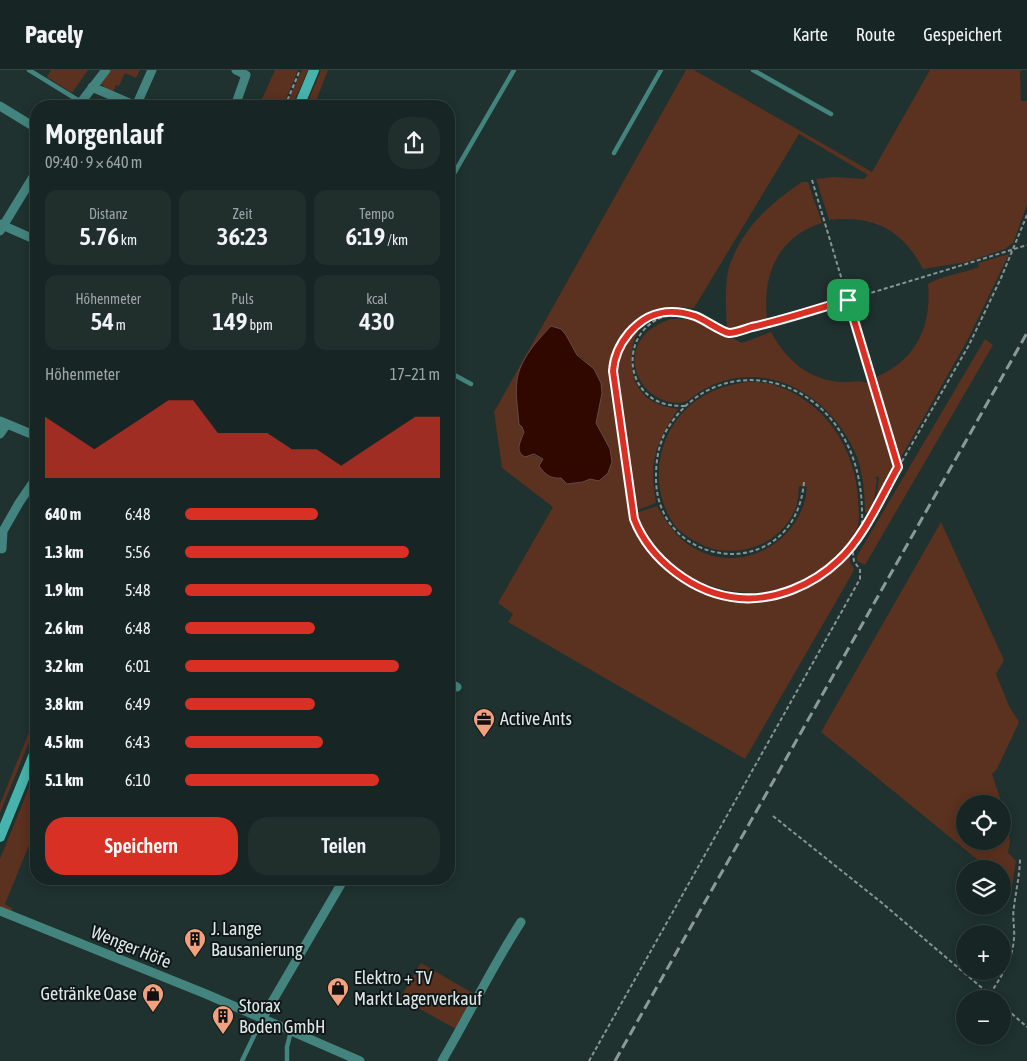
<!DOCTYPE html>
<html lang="de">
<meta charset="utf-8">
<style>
body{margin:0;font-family:"Asap Condensed",sans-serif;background:#202e2c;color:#f1f3f6;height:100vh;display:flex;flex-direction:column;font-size:19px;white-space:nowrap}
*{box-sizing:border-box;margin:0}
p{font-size:16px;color:#9ea5a6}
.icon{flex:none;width:28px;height:28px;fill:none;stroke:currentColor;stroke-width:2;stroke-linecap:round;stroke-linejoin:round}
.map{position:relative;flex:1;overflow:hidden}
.sheet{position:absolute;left:30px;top:30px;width:425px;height:785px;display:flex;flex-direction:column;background:#172624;border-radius:20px;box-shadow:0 2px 12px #0003,0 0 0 1px #364341}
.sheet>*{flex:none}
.fabs{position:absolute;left:956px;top:725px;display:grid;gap:10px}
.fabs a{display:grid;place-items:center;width:55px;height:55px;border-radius:50%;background:#172624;box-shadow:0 2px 12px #0003,0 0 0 1px #364341;font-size:25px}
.pin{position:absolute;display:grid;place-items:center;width:42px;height:42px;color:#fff;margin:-21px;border-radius:10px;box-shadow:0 2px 8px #0006}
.round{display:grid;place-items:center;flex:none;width:52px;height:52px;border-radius:20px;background:#202e2c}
.headline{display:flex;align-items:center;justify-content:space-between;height:85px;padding:0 15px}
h1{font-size:28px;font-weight:600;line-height:38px}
.figures{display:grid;grid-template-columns:repeat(3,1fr);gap:8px;height:85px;padding:5px 15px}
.figures div{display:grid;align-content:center;border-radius:12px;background:#202e2c;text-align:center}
.figures b{font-size:25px;font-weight:600}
.figures small{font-size:14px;font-weight:400}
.figures p{font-size:14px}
.chart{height:140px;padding:10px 15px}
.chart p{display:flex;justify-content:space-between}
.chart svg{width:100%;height:90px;margin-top:5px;fill:#d93025;opacity:.7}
.button{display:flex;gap:10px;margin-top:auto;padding:10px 15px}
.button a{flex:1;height:58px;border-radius:20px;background:#d93025;color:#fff;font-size:20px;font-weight:600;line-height:58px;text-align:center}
.button a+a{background:#202e2c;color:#f1f3f6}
ul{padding:0 15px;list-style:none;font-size:16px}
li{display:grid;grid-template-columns:80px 60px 1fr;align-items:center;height:38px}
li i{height:12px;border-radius:6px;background:#d93025}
header{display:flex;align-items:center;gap:30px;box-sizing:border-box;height:70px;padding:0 25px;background:#172624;border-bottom:1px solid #364341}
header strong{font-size:24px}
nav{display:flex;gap:28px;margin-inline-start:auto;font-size:18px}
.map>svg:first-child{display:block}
.green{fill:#5b311f;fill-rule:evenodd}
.water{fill:#300800;stroke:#644b45}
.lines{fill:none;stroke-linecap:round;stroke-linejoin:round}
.path{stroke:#879594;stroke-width:2;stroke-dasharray:4 2.5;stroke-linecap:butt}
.service{stroke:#44847e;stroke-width:4.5}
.minor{stroke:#44847e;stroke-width:9}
.secondary{stroke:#46b4ac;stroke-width:10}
.rail{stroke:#8b9a98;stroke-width:3;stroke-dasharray:10 5;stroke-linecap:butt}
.route-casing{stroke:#fff;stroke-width:10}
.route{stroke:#d93025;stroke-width:6}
.labels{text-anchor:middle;stroke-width:4;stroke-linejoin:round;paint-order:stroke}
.poi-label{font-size:18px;fill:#dde8e7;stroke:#101817;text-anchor:start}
.street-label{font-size:18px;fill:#dde8e7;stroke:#101817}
</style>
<header>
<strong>Pacely</strong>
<nav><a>Karte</a><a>Route</a><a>Gespeichert</a></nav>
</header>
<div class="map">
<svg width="1027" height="991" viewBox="0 0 1027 991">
<rect width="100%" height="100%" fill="#1f3230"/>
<!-- green -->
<path class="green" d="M51,0H88L72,23L47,7Z
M111,0H140L136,8L125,3L119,16L116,15L113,22L103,18L104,16L99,14Z
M275,0H298L283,36H259Z
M302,0H308L292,36H286Z
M321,0H328L314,36H306Z
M686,0H694L872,102L930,0H1022L1020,2L1021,31H1027V135L1013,173L1005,179L967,192L923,199C902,159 873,145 829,150L816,109L833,107L864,109L868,105L799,64L694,238C684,238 673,236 663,238C640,243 621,262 613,284C609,294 609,305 609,315C614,343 618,370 623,398C626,420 628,444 638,464C647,483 665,498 683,510C743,548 803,535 849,483L850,492L854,499L852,504L745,689L508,552L513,544L498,533L553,437L502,398L494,342ZM566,265L577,285L583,288L602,323L596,353L610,379L590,409L583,412L567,414L561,407L554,408C548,397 543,383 528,386L522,367L524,362L522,357L520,299L535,274Z
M802,112H808L822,153C777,167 762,206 767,249L727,259C726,240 724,212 730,194C744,157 770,133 802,112Z
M1009,184L968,269L899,391L874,308C915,291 932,258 928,214C942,205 962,204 979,197L978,193Z
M669,243C659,248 649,250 641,258C634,266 632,277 632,287C631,320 647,335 678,339C655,375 649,390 656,433L635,441C631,413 627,385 623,357C620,332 611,302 621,277C629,258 649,246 669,243Z
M670,249H692L698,251L742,273L771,262C786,290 808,309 840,312C849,313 859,309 867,313L868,311L870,313L895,398L875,434L879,409L878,406L875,408L877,409L874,432L869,442L865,443C865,424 863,404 857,387C838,339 790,300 736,308C724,310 711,315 701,321C696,324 690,330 685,332C682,333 674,333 670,332C643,326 625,296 640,271C647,259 658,254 670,249Z
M985,269L993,275L865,495L857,491V486Z
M748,312C755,312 764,312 771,314C823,329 856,377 858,430C859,441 860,454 856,464C853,473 839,487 832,493C791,528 733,532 687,505C665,492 637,471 636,443L657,436C667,453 676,468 694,478C734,502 785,481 802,439C805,433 806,424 807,417L799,416C798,425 798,435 794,442C778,475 740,488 707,477C697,473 678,462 673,453C645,410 660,350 705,325C719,317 733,314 748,312Z
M941,452L1004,590L996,604L1009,636L1019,652L997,699L992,704L1002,734H965V771H1002L1003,737L1010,771L1008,783L1016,791L1012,817L1003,809L1002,799H989L821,662Z
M36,645V655L0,743V734Z
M36,700V758L5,834L13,839L11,841L0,838V789Z
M421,893L474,924L456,959L400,928Z"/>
<!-- water -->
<path class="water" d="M551,256L561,259L566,265L577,285L594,299L601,313L602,323L596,353L610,379L612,392L608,403L599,411L590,409L583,412L567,414L561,408C550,409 545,404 539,396L543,389L534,384L525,387C514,381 521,371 524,362L522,357L519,354C518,340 515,324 517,310C520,289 537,271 551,256Z"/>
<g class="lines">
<!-- path -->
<path class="path" d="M285,36L300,0
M812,110L898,397
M1027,145L1001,208L969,275L867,452C851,477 834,501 807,514C742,546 660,517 634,449L613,301C614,278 631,253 652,245C674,236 695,246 714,255C719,258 726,263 731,262C739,262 746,259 753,257C778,251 802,243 827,236C894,216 960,196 1027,175
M685,336C674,336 664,335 655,330C622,311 626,260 663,247C672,245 681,245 690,246
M804,412C795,516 655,501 656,407C656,392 658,377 665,363C705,290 799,295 841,363C859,392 863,424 862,457
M773,746L882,833L995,929
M990,924C1001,907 1013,889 1014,868C1015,858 1012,847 1014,837C1016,820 1020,804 1020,787
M1002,935L1027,957
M589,991L860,509V500L854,491L852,476"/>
<!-- service -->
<path class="service" d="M29,0L81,32
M753,0L831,44
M614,83L661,0
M449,112L514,0
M449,302L471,314
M242,991L262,949
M287,991V977L291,961"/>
<!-- minor -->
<path class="minor" d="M92,17L136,36L152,0
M0,36L36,58
M78,36L106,0
M235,36L246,5L236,0
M0,154L36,170
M0,161L36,102
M0,351L36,366
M0,364L7,354
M2,479L3,461L19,433L36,408
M449,613L457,617
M0,841L206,924L360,991
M262,949L344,809
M442,991C469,945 492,897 521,852"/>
<!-- secondary -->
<path class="secondary" d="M299,36L314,0
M0,767L36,679"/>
<!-- rail -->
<path class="rail" d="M615,991L1027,263"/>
</g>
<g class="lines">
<!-- route casing -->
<g class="route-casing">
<path id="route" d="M848,230L898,397C881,427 864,467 839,490C813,515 775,531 739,528C694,524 650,490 634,449L613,301C614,286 619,275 629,263C647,242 668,237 695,246C704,249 721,262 729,263C736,263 745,259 752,257C784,250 816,239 848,230Z"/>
</g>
<!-- route -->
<use href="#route" class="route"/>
</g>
<!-- icons -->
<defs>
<g id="office-pin" transform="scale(1.125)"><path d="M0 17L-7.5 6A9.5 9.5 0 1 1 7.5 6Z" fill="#f2a17e" stroke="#101817"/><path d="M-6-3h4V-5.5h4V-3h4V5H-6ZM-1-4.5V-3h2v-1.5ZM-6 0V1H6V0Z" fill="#111"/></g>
<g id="building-pin" transform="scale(1.125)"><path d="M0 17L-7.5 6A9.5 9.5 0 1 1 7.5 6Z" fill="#f2a17e" stroke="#101817"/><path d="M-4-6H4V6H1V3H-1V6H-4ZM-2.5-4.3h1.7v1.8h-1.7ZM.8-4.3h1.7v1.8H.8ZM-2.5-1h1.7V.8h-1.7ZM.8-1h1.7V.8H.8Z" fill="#111"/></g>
<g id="shop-pin" transform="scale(1.125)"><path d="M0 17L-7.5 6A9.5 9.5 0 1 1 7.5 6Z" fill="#f2a17e" stroke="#101817"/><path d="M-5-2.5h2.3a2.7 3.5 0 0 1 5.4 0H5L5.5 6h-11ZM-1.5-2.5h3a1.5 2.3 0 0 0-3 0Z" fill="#111"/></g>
</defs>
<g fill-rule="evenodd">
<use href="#office-pin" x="484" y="649"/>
<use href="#building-pin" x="195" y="869"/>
<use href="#shop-pin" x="338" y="918"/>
<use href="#shop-pin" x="153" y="924"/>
<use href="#building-pin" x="223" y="946"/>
</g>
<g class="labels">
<!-- poi labels -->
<g class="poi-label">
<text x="500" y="655">Active Ants</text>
<text x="211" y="865">J. Lange<tspan x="211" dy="21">Bausanierung</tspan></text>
<text x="354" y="914">Elektro + TV<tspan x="354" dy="21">Markt Lagerverkauf</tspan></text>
<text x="137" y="930" text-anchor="end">Getränke Oase</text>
<text x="239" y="942">Storax<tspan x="239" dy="21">Boden GmbH</tspan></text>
</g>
<!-- street labels -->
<g class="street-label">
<text transform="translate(131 877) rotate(22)" y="6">Wenger Höfe</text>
</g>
</g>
</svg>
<div class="fabs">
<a><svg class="icon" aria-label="locate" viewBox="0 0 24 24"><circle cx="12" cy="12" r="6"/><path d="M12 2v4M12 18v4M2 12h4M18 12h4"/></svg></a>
<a><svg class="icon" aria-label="layers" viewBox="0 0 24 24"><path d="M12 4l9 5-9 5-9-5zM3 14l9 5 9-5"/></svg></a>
<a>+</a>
<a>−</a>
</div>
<div class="pin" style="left:848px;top:230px;background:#1e9e55"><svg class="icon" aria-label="arrive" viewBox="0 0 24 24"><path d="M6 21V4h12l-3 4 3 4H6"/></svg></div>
<section class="sheet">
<div class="headline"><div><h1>Morgenlauf</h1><p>09:40 · 9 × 640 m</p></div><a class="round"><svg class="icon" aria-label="share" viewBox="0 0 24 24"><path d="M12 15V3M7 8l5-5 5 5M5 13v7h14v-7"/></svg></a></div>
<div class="figures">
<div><p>Distanz</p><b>5.76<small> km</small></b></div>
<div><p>Zeit</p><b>36:23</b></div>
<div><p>Tempo</p><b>6:19<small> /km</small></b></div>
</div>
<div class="figures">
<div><p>Höhenmeter</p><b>54<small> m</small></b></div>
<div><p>Puls</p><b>149<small> bpm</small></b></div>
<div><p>kcal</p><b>430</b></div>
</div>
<div class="chart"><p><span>Höhenmeter</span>17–21 m</p>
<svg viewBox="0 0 160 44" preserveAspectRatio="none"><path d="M0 44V14L10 22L20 30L30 22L40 14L50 6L60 6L70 22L80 22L90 22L100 30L110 30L120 38L130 30L140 22L150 14L160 14V44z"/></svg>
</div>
<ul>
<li><b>640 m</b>6:48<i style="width:52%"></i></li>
<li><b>1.3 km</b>5:56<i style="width:88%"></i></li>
<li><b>1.9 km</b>5:48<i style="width:97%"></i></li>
<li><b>2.6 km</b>6:48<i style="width:51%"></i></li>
<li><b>3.2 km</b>6:01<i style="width:84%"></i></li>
<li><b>3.8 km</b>6:49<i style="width:51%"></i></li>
<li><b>4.5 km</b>6:43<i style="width:54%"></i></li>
<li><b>5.1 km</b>6:10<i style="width:76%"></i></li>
</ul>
<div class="button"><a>Speichern</a><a>Teilen</a></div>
</section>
</div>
